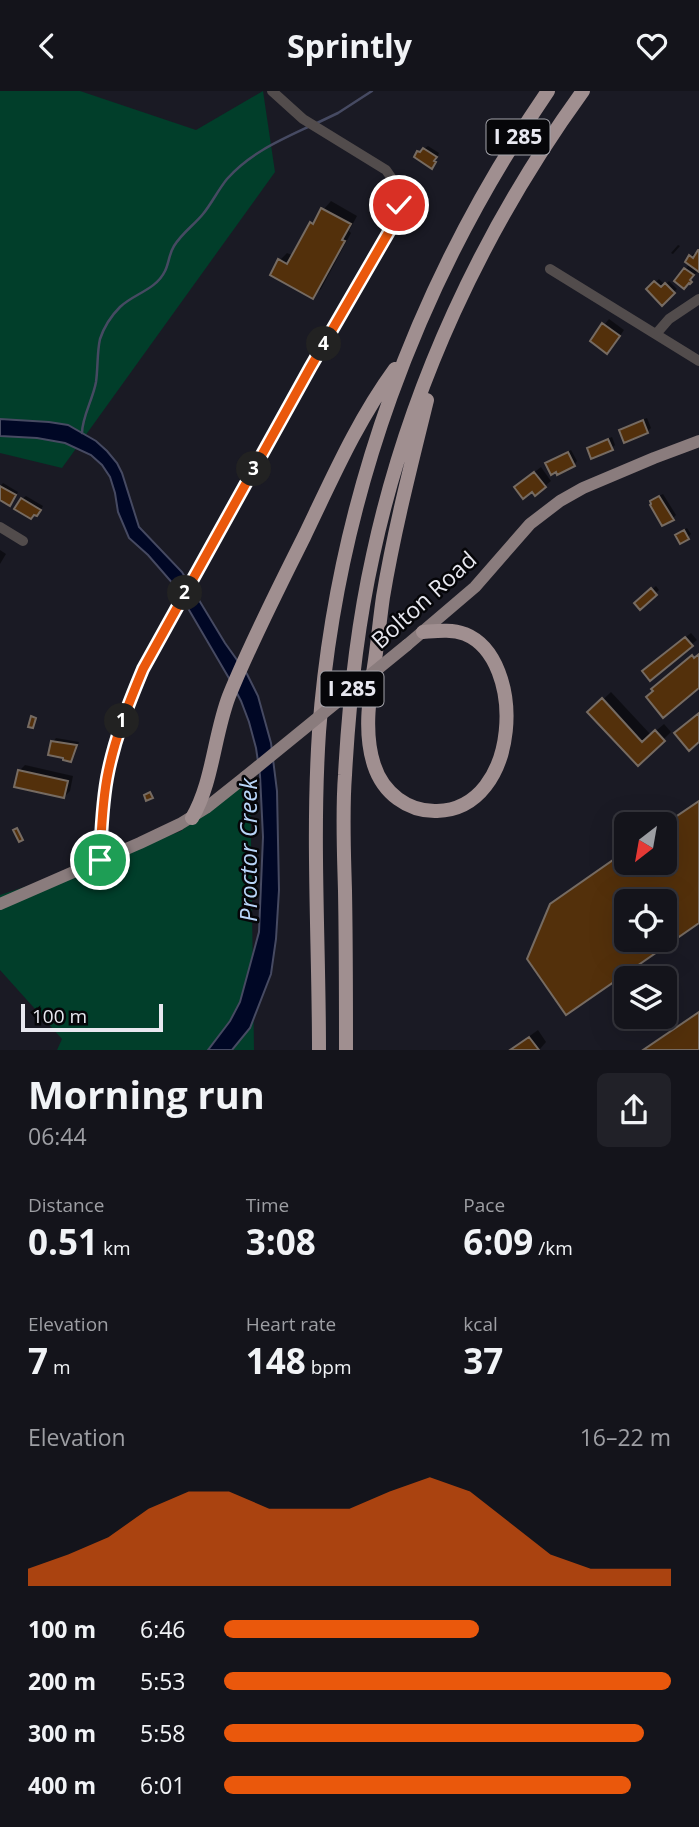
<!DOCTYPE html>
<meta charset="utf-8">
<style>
body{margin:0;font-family:"Open Sans",sans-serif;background:#212128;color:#f1f3f6;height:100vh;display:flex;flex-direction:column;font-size:26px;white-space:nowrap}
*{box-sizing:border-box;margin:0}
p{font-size:23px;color:#9d9ea3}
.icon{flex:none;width:38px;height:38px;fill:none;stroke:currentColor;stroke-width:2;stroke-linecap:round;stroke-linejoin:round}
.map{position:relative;height:959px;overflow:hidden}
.drawer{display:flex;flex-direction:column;background:#14141b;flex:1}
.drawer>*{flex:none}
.needle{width:46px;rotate:211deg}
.tools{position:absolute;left:614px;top:721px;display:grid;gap:14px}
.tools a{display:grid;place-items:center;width:63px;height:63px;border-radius:10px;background:#14141b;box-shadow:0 7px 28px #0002,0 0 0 2px #33333a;font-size:35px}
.scale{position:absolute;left:21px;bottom:18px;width:142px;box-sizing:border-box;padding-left:7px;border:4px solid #e8e8f0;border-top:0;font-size:19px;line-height:24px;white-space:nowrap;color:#e8e8f0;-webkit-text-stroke:5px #060609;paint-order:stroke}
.pin{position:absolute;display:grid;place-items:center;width:60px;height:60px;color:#fff;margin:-30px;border:4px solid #fff;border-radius:50%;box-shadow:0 2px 7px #0007}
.km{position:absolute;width:35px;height:35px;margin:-18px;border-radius:50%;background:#222;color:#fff;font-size:19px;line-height:35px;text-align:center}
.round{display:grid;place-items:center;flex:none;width:74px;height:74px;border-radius:10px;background:#212128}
.summary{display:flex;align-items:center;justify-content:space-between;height:119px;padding:0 28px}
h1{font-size:38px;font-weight:700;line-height:52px}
.figures{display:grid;grid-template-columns:repeat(3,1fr);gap:10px;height:119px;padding:7px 28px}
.figures div{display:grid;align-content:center}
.figures b{font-size:35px;font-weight:700}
.figures small{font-size:19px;font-weight:400}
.figures p{font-size:19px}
.chart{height:196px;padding:14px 28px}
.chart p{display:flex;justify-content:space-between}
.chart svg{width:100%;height:126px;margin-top:7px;fill:#ea580c;opacity:.7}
ul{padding:0 28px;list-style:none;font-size:23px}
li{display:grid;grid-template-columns:112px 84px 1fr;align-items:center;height:52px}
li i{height:18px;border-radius:9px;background:#ea580c}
header{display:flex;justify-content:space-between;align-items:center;height:91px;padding:0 28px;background:#14141b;font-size:32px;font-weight:700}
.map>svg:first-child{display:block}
.green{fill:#013e2a}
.water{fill:#000725;stroke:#464a62;stroke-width:2}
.shadow{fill:#0007;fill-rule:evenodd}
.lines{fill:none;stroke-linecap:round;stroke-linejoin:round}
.stream{stroke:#464a62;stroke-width:2.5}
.building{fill:#53300b;stroke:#766b62;stroke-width:2;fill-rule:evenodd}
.minor{stroke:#524c4c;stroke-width:10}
.major{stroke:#8a7c7d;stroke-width:12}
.highway{stroke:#a08f90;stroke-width:14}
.major-bridge{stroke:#8a7c7d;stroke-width:12}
.route-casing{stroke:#fff;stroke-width:14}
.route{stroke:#ea580c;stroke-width:9}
.labels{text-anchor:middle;stroke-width:5;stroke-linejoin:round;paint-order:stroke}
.shield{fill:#060609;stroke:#a4a4ab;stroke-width:2}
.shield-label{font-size:21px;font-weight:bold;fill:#e8e8f0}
.street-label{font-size:23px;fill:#e8e8f0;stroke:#060609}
.water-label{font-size:24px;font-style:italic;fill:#b8d5f8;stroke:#060609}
</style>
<header><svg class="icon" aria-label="back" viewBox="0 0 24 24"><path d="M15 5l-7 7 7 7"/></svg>Sprintly<svg class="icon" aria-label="heart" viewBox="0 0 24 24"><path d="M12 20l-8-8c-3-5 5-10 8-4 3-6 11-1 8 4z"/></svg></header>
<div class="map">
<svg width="699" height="959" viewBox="0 0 699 959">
<rect width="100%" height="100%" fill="#1a1a24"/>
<!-- green -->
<path class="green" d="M0,0H80L196,39L263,0L275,81L62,377L0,362Z
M250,675L254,959H57L62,948L0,879V804L85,776L181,740Z"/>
<!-- water -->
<path class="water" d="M0,328L49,331L68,334L96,350L107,360L117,372L122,382L139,436L182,481L225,552L247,583L258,605L271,652L277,700L279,799L276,848L271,883L250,937L232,959H208L230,930L240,911L259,841L263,746L260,684L256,657L249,631L241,610L230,589L175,495L148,464L129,447L118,421L115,402L110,386L102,374L91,364L65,352L37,347L0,345Z"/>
<!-- shadow -->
<path class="shadow" d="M428,55L439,62L435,72L419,61Z
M331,110L357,125L349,140L351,142L321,198L313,205L280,169L287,162L294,165L312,132Z
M678,154L680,155L673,163L671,162Z
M699,161V179L687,192L685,178L690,173L691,165L694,162L697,164Z
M659,188L665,194L669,190L677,198L662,212L648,198Z
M609,228L624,239L613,255L604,234Z
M647,327L651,337L647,341L621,340L624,336Z
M612,346L615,354L612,357H589L592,354Z
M571,359L577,370L574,374L547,373Z
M541,376L551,390L545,395L532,398L522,391Z
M3,392L18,401L10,413L0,407V395Z
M663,403L676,424L673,427L655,407Z
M26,405L43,415L40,420L22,408Z
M687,437L691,443L688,446L681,441Z
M0,459L6,463L0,473Z
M656,495L659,499L640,517L636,512Z
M691,542L697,549L691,554L650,575Z
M611,601L651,644L664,633L671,641L638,673L590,621Z
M56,647L79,651L74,666L71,669L65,666L53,651Z
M25,674L73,685L70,700L64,706L19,680Z
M699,709V830L566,922L551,814L560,806L626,760V772H665L664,733ZM626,810H665V849H626Z
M699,920V959H642Z
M538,939L546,951L540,958V959H510Z"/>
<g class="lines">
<!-- stream -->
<path class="stream" d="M317,32L338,22L372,0
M82,342C82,326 93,308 96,291C98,277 97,261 100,248C104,236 111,225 120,216C133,203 156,199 165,180C169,172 169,163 174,155C182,142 194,134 203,123C212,112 218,99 227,88C249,63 278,50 308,36"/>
</g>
<!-- building -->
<path class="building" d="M423,57L437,66L434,70L436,71L432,78L414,66L417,60L420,61Z
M321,117L351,133L342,149L345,150L313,208L270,184L278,168L287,173L310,131L313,133Z
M698,159H699V181L685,171L689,164L693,167Z
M684,177L694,184L690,189L692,191L690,193L689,192L684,198L674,190Z
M654,190L661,196L665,192L675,202L662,215L646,198Z
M602,232L620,245L607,263L590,250Z
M643,329L648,342L624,352L619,339Z
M608,348L613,359L591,368L587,357Z
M568,361L575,375L557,384L556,381L551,384L545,372Z
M534,381L546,396L535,405L532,401L523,408L514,396Z
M0,395L16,404L10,415L0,409Z
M659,405L674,429L662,435L650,414L651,413L650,410Z
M21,407L41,419L37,425L34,424L31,428L14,418Z
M684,439L689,448L680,453L675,444Z
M651,497L657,504L640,519L634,512Z
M685,546L693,555L650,590L642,580Z
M699,563V597L663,627L646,606L653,600L651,598L692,564L694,567Z
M602,607L642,651L655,639L665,650L638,675L587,621Z
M699,622V651L689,660L674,642Z
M31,625L36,627L33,637L28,636Z
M51,650L77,654L71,671L63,669V667L48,664Z
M18,679L68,690L64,707L14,696Z
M150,701L153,707L146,710L144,704Z
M699,710V832L566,924L527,868L550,813L626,760V772H665V733ZM626,810H665V849H626Z
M17,737L23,749L19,751L13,739Z
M699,921V959H643Z
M529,946L539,959H510Z"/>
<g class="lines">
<!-- minor -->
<path class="minor" d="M550,178L699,270
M656,243L669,228L699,208
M0,436L23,450
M100,770C101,742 102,715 107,687C114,649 128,614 143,578L310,277L394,132L399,114L397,95L386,79L303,28L272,0"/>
<!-- major -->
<path class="major" d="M407,554L475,496L530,433L560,410L583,397L654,367L699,350
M0,813L140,752L180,733L206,717L245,686"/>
<!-- highway -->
<path class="highway" d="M423,541C437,540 451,538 465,543C527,568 521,718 437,720C408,721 383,702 374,674C363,640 370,603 375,569C378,548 380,527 383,506C394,440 411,374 427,309
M192,727C213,691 214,644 229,605C251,551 278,498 304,446C332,388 357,330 395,278
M319,959C319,853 312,747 319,641C336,411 417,190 548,0
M346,959C346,906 346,853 345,800C344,762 342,723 345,684C349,610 357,536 373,464C409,297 483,138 583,0"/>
<!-- major-bridge -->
<path class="major-bridge" d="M245,686L407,554"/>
</g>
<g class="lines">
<!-- route casing -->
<g class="route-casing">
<path id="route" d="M100,769C101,742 102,715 107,687C114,649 128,614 143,578L310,277L394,132L399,114"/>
</g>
<!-- route -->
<use href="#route" class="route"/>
</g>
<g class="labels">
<!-- shield labels -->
<g class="shield">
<rect x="486.5" y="28.5" width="63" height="35" rx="5"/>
<rect x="320.5" y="580.5" width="63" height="35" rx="5"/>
</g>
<g class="shield-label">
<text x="518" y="53">I 285</text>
<text x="352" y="605">I 285</text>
</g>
<!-- street labels -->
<g class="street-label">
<text transform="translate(424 509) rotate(-42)" y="8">Bolton Road</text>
</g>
<!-- water labels -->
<g class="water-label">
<text transform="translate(249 759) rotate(-90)" y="8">Proctor Creek</text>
</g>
</g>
</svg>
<div class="tools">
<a><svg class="needle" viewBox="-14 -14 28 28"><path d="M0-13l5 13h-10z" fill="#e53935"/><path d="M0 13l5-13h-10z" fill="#9d9ea3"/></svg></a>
<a><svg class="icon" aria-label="locate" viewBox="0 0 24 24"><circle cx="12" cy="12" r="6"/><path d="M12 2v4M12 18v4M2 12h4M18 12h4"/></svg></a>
<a><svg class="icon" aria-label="layers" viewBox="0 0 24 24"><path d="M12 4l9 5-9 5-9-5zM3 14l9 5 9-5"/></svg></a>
</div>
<div class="scale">100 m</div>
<div class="pin" style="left:100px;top:769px;background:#1e9e55"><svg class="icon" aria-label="arrive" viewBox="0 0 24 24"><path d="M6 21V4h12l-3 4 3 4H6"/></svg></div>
<div class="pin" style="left:399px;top:114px;background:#d93025"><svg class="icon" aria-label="check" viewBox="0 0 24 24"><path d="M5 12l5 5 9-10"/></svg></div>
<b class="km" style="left:122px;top:630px">1</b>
<b class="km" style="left:185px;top:502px">2</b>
<b class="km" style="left:254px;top:378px">3</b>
<b class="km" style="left:324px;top:253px">4</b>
</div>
<section class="drawer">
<div class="summary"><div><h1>Morning run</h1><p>06:44</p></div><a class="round"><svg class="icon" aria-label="share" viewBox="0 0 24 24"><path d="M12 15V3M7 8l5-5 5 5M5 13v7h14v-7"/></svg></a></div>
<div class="figures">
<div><p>Distance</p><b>0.51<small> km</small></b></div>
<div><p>Time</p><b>3:08</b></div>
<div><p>Pace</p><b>6:09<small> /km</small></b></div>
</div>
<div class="figures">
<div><p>Elevation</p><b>7<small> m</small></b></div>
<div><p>Heart rate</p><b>148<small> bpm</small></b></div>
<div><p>kcal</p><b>37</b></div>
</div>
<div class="chart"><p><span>Elevation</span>16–22 m</p>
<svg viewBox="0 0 160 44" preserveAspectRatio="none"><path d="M0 44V38L10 33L20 27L30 17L40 11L50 11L60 17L70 17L80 17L90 11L100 6L110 11L120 22L130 33L140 38L150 38L160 38V44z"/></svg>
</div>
<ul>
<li><b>100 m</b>6:46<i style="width:57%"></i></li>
<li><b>200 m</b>5:53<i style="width:100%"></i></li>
<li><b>300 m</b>5:58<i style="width:94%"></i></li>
<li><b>400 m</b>6:01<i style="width:91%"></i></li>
</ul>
</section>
